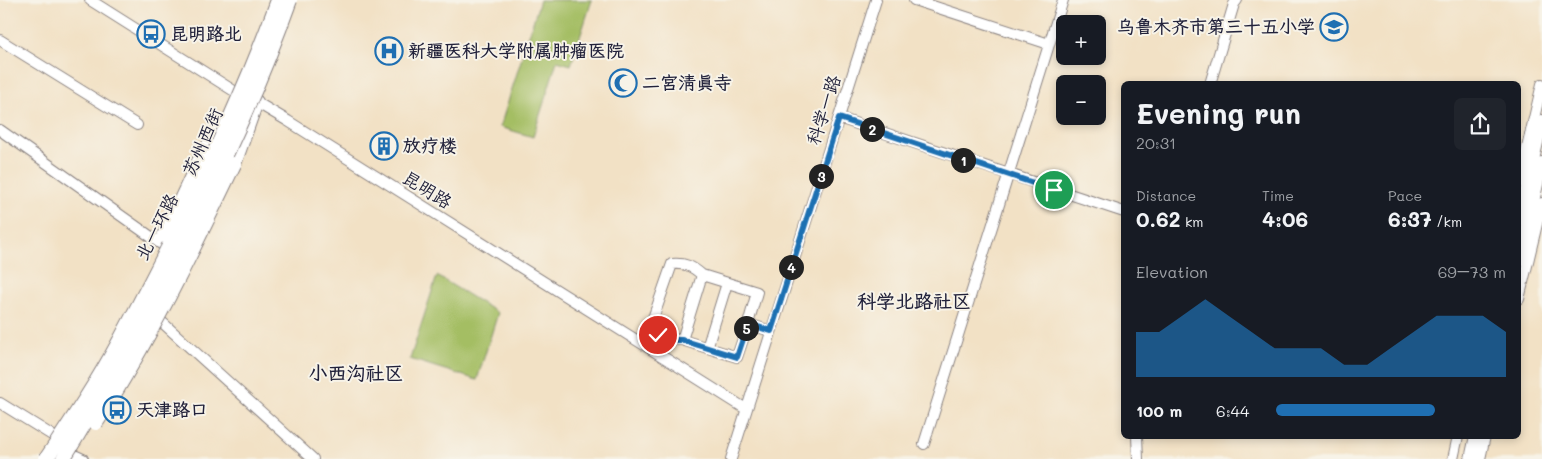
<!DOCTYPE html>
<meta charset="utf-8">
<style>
body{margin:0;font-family:Mali,"LXGW WenKai TC",sans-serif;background:#20242c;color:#f1f3f6;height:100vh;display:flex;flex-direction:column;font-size:19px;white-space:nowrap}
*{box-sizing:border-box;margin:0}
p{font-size:16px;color:#9ea1a6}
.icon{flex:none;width:28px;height:28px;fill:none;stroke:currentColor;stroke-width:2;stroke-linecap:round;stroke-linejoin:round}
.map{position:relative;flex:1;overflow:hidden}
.drawer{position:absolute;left:1121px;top:81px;width:400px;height:358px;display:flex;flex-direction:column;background:#171b24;border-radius:8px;box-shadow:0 2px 8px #0003}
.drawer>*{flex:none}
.fabs{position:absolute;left:1056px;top:15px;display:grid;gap:10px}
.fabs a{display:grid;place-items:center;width:50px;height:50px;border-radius:8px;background:#171b24;box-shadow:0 2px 8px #0003;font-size:25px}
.pin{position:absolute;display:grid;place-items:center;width:42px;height:42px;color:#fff;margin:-21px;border:2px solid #fff;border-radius:50%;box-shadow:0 1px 5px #0007}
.km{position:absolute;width:25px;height:25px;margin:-12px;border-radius:50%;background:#222;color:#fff;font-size:14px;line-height:25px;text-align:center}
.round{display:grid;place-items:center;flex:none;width:52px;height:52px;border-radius:8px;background:#20242c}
.head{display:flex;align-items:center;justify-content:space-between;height:85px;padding:0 15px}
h1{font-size:28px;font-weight:700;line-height:38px}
.metrics{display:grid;grid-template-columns:repeat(3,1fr);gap:8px;height:85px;padding:5px 15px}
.metrics div{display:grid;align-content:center}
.metrics b{font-size:21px;font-weight:700}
.metrics small{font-size:14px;font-weight:400}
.metrics p{font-size:14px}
.chart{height:140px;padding:10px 15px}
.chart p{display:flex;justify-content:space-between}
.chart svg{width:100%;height:90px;margin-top:5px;fill:#1f6fb2;opacity:.7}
ul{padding:0 15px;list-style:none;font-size:16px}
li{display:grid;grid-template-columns:80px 60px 1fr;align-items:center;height:38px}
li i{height:12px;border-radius:6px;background:#1f6fb2}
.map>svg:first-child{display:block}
.green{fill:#a4be64;stroke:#637050}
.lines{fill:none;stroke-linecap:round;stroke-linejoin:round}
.minor-casing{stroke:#8a8280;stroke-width:12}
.major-casing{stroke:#8a8280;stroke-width:14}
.highway-casing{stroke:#8a8280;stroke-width:16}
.minor{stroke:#fff;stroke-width:10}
.major{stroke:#fff;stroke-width:12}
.highway{stroke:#fff;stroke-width:14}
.highway-bridge-casing{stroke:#8a8280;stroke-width:16;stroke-linecap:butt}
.highway-bridge{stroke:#fff;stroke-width:14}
.route-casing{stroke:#fff;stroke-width:10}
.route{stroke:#1f6fb2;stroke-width:6}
.labels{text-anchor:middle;stroke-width:4;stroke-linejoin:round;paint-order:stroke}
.poi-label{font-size:18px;font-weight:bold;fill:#22223b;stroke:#f7f3e8;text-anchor:start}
.street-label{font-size:18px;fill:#22223b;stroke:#f7f3e8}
.neighbourhood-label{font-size:19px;font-weight:bold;fill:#22223b;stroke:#f7f3e8}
</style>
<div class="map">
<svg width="1542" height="459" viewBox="0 0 1542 459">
<rect width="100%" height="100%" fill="#f7f3e8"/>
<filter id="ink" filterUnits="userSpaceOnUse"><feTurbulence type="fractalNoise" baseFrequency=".02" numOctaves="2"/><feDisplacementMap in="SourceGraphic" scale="10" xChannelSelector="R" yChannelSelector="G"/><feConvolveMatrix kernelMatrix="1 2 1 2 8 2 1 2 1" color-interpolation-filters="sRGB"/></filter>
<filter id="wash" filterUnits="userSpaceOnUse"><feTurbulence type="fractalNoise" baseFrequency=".0096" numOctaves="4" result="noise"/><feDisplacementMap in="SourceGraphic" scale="20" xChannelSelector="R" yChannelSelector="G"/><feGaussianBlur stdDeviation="1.12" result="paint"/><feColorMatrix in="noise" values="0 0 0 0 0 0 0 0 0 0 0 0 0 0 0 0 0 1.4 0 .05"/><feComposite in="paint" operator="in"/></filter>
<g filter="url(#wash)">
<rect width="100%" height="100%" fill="#f2e1c5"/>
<!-- green -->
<path class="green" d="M540,0H592L571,65L557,61L533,137L500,127Z
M437,276L498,313L477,380L410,359Z"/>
</g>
<g filter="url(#ink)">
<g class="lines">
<!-- minor casing -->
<g class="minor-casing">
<path id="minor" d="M90,0L242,96L256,102L288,121L746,409
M914,0L1049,44
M0,40L137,125
M1210,84L1234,4L1237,0
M839,118L1124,212
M0,130L171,251
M1519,182L1542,84
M1519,299L1542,203
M153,314L313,459
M748,324L757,292L702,275L682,340L737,357L748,324L771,331
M682,340C668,340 660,338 650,327L672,264C685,263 692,266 702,275
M707,348L727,283
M0,403L63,442
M1137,436L1138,459
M924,444L1063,0
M61,449L83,459
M731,459L876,0
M1453,459L1458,436
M1480,459L1485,436"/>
</g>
<!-- major casing -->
<g class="major-casing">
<path id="major" d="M1519,220L1542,121
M1519,260L1542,163
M1471,459L1476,436"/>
</g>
<!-- highway casing -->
<g class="highway-casing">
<path id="highway" d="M202,155L224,123
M234,164L256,102"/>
</g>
<!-- minor -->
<use href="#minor" class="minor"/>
<!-- major -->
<use href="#major" class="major"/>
<!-- highway -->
<use href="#highway" class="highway"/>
<!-- highway-bridge casing -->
<g class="highway-bridge-casing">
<path id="highway-bridge" d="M164,236L202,155
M96,423C149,341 192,252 234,164
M46,459C72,420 98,381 120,340C141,301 161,262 181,222C217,149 251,76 278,0
M63,459C105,392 142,323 178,253C220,171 259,87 290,0"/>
</g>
<!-- highway-bridge -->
<use href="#highway-bridge" class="highway-bridge"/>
</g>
</g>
<g class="lines" filter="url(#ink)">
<!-- route casing -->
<g class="route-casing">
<path id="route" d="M658,335L670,340H682L737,357L748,324L771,331L839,118L1054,190"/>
</g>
<!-- route -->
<use href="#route" class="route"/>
</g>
<!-- icons -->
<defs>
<g id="school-ring" transform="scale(1.4375)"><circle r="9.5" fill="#f7f3e8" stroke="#1f6fb2" stroke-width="1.5"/><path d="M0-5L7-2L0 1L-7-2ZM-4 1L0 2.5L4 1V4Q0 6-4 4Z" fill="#1f6fb2"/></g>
<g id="bus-ring" transform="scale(1.4375)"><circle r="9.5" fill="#f7f3e8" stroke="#1f6fb2" stroke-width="1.5"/><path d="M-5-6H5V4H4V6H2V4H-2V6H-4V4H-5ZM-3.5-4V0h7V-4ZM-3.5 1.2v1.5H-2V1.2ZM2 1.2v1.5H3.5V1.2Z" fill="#1f6fb2"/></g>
<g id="hospital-ring" transform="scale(1.4375)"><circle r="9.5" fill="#f7f3e8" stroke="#1f6fb2" stroke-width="1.5"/><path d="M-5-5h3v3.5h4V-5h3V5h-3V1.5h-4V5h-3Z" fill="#1f6fb2"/></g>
<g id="mosque-ring" transform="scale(1.4375)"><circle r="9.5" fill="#f7f3e8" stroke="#1f6fb2" stroke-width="1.5"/><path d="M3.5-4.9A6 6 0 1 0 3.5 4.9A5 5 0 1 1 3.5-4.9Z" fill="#1f6fb2"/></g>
<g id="building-ring" transform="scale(1.4375)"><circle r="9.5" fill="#f7f3e8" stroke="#1f6fb2" stroke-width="1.5"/><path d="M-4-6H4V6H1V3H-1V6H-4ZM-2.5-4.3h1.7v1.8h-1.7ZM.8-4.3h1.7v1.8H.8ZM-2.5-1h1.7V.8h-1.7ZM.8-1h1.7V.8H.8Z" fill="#1f6fb2"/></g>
</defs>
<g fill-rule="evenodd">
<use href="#school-ring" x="1334" y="27"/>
<use href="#bus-ring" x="151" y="34"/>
<use href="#hospital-ring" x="389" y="51"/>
<use href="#mosque-ring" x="623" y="83"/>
<use href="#building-ring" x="384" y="146"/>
<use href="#bus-ring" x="117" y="410"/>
</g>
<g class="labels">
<!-- poi labels -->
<g class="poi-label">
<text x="1315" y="33" text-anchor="end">乌鲁木齐市第三十五小学</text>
<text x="170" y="40">昆明路北</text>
<text x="408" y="57">新疆医科大学附属肿瘤医院</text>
<text x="642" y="89">二宫清真寺</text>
<text x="403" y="152">放疗楼</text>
<text x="136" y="416">天津路口</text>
</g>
<!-- street labels -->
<g class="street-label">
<text transform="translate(824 110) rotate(-72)" y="6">科学一路</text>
<text transform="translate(203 142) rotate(-66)" y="6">苏州西街</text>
<text transform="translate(427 190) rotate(32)" y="6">昆明路</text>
<text transform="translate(157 227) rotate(-63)" y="6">北一环路</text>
</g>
<!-- neighbourhood labels -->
<g class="neighbourhood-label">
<text x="914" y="308">科学北路社区</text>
<text x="356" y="380">小西沟社区</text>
</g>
</g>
</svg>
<div class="fabs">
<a>+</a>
<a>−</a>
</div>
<div class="pin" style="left:1054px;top:190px;background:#1e9e55"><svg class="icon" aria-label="arrive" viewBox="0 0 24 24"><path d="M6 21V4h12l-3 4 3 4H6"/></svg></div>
<div class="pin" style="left:658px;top:335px;background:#d93025"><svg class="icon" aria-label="check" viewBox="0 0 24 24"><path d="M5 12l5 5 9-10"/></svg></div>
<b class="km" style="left:963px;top:160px">1</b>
<b class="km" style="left:872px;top:129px">2</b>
<b class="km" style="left:821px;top:176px">3</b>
<b class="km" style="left:791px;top:267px">4</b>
<b class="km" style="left:746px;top:328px">5</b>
<section class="drawer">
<div class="head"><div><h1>Evening run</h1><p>20:31</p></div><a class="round"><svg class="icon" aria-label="share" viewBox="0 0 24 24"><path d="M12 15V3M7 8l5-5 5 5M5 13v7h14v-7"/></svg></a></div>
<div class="metrics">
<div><p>Distance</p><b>0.62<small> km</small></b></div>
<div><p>Time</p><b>4:06</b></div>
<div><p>Pace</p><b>6:37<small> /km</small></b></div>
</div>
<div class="chart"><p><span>Elevation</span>69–73 m</p>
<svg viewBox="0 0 160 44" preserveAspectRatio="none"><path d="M0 44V22L10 22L20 14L30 6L40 14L50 22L60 30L70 30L80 30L90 38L100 38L110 30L120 22L130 14L140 14L150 14L160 22V44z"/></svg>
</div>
<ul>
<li><b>100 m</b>6:44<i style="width:69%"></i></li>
</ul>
</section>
</div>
